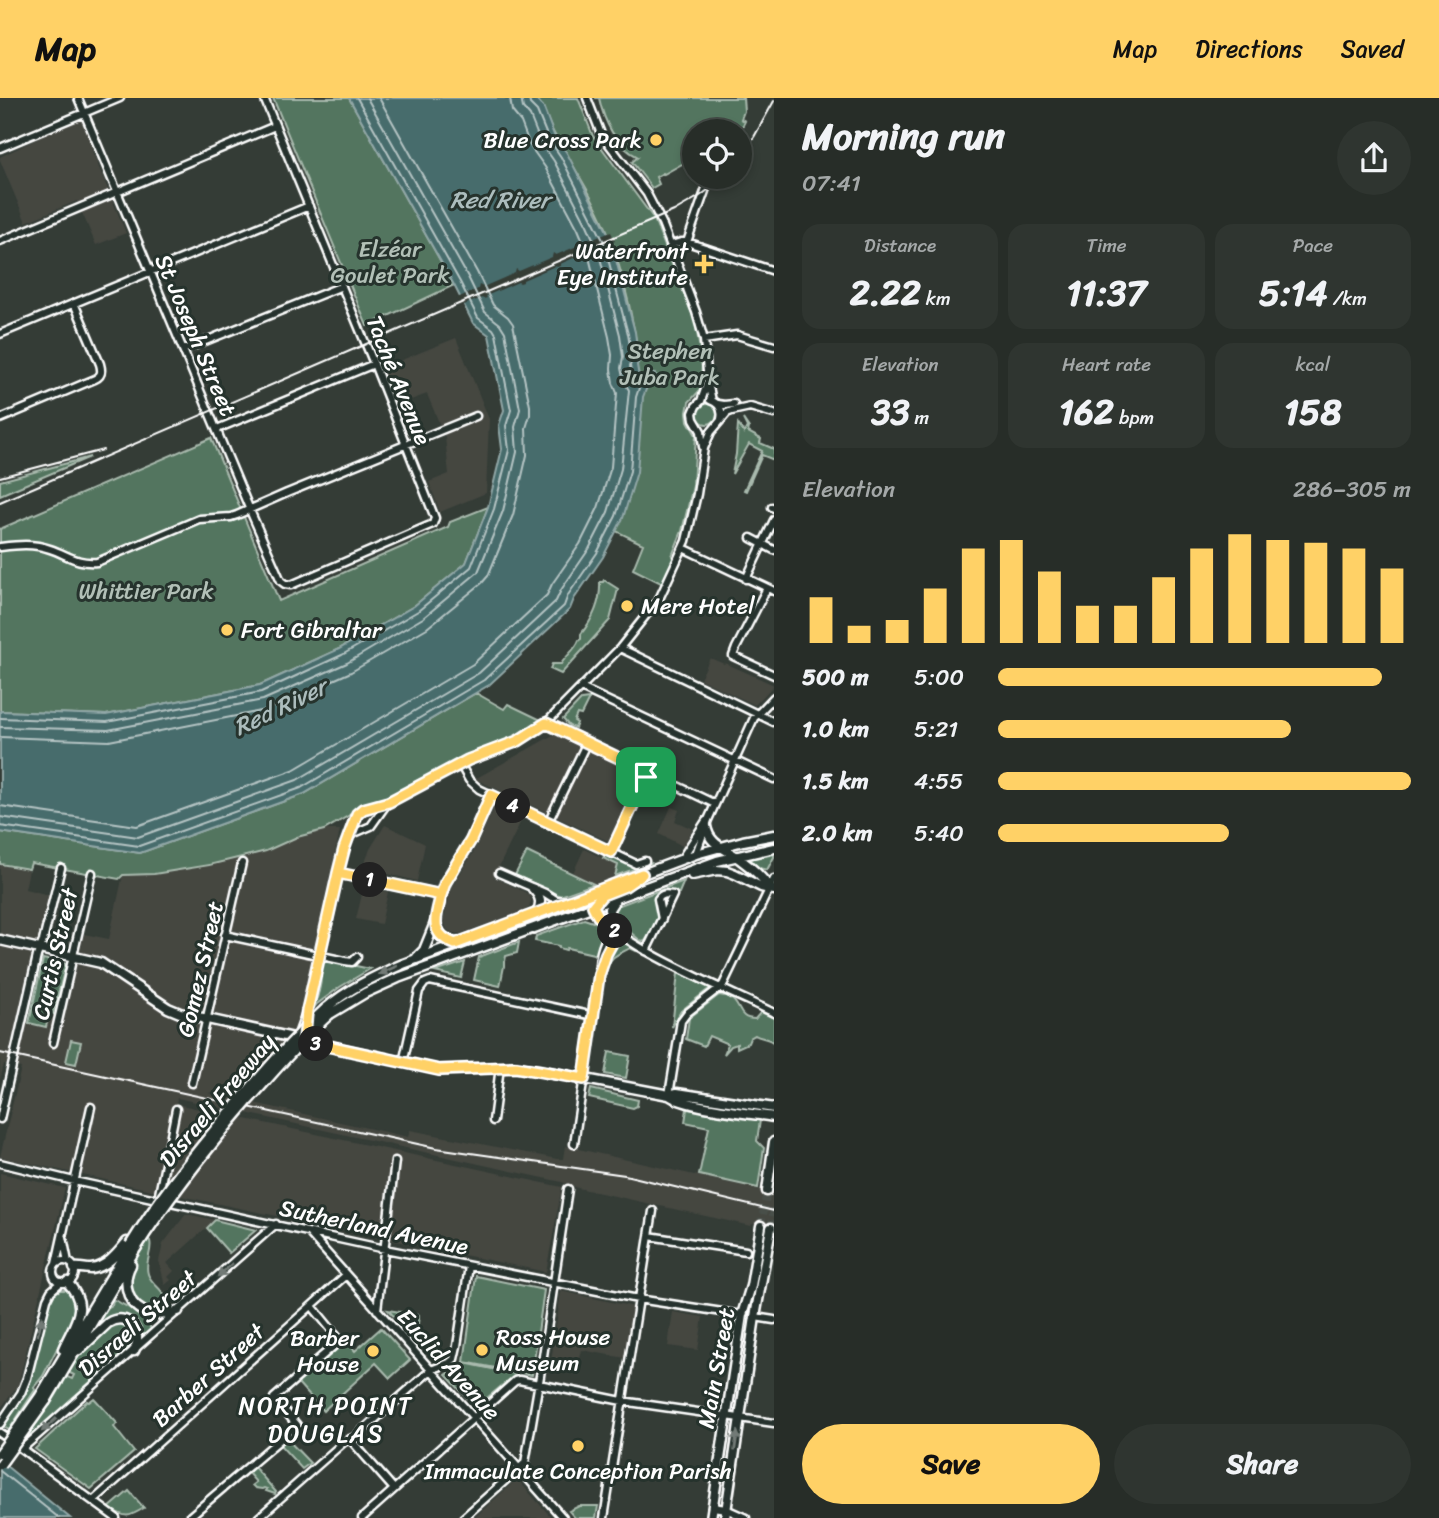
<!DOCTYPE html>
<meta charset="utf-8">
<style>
body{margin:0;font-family:Sriracha,sans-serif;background:#2f3530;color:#f1f3f6;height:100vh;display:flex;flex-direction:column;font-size:26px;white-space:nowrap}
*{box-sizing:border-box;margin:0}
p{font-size:23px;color:#a4a8a8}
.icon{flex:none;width:38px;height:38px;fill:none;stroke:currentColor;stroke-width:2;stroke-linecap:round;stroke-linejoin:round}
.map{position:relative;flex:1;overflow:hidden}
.panel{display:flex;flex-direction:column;background:#272d28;width:665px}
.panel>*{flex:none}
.buttons{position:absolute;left:682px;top:21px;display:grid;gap:14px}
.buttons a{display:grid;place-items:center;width:70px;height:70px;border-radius:50%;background:#272d28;box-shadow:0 4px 10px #0003,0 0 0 2px #434945;font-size:35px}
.pin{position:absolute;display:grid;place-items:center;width:60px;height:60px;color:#fff;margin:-30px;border-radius:14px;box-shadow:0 4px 10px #0006}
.km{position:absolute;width:35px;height:35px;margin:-18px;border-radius:50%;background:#222;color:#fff;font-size:19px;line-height:35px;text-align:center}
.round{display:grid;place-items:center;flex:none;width:74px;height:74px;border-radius:37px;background:#2f3530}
.head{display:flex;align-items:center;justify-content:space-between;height:119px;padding:0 28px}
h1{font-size:38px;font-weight:800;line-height:52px}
.metrics{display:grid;grid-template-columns:repeat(3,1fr);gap:10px;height:119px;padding:7px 28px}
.metrics div{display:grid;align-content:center;border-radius:18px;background:#2f3530;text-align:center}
.metrics b{font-size:35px;font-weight:800}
.metrics small{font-size:19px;font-weight:400}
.metrics p{font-size:19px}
.chart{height:196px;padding:14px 28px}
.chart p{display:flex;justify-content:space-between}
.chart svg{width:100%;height:126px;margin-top:7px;stroke:#ffd166;stroke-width:6}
.button{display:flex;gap:14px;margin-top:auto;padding:14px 28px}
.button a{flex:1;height:80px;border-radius:42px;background:#ffd166;color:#111;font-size:28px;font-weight:800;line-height:80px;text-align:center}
.button a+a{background:#2f3530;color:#f1f3f6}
ul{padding:0 28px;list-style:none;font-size:23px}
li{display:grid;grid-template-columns:112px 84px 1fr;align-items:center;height:52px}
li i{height:18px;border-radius:9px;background:#ffd166}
header{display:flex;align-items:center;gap:42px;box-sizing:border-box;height:98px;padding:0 35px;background:#ffd166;color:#111}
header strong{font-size:33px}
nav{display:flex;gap:38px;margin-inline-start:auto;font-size:24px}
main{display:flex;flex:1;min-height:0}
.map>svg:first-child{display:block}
.built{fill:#454741}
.green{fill:#53745e;stroke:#a9baae;stroke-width:2}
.water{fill:#476c6c;stroke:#91a7a7;stroke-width:2}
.pier{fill:#343c36}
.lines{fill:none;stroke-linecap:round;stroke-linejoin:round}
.shore{stroke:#b5c4c4;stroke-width:2}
.minor-tunnel{stroke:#48504a;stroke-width:6;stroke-dasharray:6 3;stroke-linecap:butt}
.major-tunnel{stroke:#48504a;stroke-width:8;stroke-dasharray:8 4;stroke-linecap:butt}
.minor-casing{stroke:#fff;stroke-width:11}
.major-casing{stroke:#fff;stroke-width:13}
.minor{stroke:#26332d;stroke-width:6}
.major{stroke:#26332d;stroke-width:8}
.rail{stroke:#fff;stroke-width:2}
.major-bridge-casing{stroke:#fff;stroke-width:13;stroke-linecap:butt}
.major-bridge{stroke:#26332d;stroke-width:8}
.oneway{fill:#727a76}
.route-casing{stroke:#fff;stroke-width:14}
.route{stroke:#ffd166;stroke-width:9}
.poi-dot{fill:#ffd166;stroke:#26332d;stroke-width:2.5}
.labels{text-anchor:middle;stroke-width:6;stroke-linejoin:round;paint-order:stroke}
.poi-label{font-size:23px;fill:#fff;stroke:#26332d;text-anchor:end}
.park-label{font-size:23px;fill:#b2c0b7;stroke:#26332d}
.street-label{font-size:23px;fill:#fff;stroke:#26332d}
.water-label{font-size:24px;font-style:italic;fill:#acbdbd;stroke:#26332d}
.neighbourhood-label{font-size:24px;letter-spacing:2px;fill:#fff;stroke:#26332d}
</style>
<header>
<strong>Map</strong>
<nav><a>Map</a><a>Directions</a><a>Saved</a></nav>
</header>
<main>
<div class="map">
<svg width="774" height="1420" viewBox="0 0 774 1420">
<rect width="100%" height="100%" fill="#343c36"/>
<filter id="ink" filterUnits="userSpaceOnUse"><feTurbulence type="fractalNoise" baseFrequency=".0143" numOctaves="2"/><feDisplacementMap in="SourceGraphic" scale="14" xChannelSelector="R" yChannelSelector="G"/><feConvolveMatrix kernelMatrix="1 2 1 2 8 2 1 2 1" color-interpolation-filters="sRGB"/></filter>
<g filter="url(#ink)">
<!-- built -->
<path class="built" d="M88,16L93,55L126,135L96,147L77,103L26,124L0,62V59Z
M456,240L489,321L486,395L440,414L429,384L449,376L445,339L427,296L397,307L382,270Z
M710,560L724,566L725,565L774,587L755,607L700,581Z
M555,636L643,677L612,745L475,681Z
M495,708L522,721L494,779L525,794L530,798L531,803L529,809L525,813L460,836L452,835L447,832L443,823L451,790L473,755Z
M671,709L679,712L675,723L693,731L683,749L679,746L659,736Z
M385,727L425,746L417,783L363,770L370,751Z
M324,732H340L298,928L246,985L227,992L208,995L408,1039L410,1032L557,1061H563L565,1048L774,1095V1131L752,1126L751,1128L578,1090L562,1084L177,1000L176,1006L562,1089L546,1174L152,1092L0,1059L21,970L4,966L0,982V767L29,772L25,791L49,797L34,858L76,868L84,836L109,841L123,777L154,776L209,767L267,753L297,739Z
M584,751L619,768L614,780L595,786L573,775Z
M364,788L388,794L381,826L356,821Z
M0,1075L65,1090L18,1288L0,1311Z
M186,1116L215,1122L167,1165L174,1173L168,1179L171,1182L165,1187L159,1163L163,1146Z
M561,1193L634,1209L625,1260L582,1252L578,1269L551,1264Z
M673,1214L703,1219L698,1252L668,1248Z
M517,1381L552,1420H474Z"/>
<!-- green -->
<path class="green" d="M273,0H349L454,187L367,228Z
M537,0H578L593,38L654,121L695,223L702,263L701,291L689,304L687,314L688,323L696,337L693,388L682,433L672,458L674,462L663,486L633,471L643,446L616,433L639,279L636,267L639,263C634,225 625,185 613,148C600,109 576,73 556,39C548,26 545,12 537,0Z
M595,0H743L744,13L741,21L745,23L740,33H695V63L693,64L691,61L664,76L663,75L656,79L659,86L652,90L632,64L638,59C616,48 604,24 599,0Z
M697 316a10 10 0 1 1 20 0a10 10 0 1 1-20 0Z
M743,321L749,330L748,334L761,341L760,345L774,351V362L762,357L746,393L744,392L762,353L749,346L732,376L736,356L738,326L744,335L747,329Z
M211,340L279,503L448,429L450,424L488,409L466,465L414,508L339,551L260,587L106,617L0,613V431Z
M90,359L0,397V383Z
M604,482L618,491L610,522L561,576L550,571L552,566H561C566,558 576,551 579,542L581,541V536C594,520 601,504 600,484H603Z
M476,595L504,611L508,606L541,622L518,639L473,656L391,697L374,703L324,732L297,739L266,753L209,767L154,776L123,777L119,781L31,765L29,771L0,766V734L140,755L304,696Z
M589,601L581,617L577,616L574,623L577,625L575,630L569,628L563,621L581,602Z
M527,754L594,786L560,798L515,777Z
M606,755L637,769L645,765L646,763L651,765L615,778L618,767L603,760Z
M774,756V759L767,772L759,770L750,761Z
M684,783L679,795L663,794L656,798C655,805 658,808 658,815C657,824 650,836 645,843L642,844L613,820L612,813L617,808Z
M584,821L593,824L595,821C611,834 603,841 598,857L567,850L566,852L559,850V848L535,843L536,838Z
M618,843H623L637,851L636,853L630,850C620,856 611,857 607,869H606L609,858Z
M519,844L517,855L506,858L500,888L474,882L479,859Z
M43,861L66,866L53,916L49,915L46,929L29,925Z
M328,862L370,871L340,889L317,906L313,911C317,901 321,889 321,879C322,874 321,870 322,866Z
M465,864L461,880L435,874Z
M678,875L710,890L681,913L672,929Z
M719,897L724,898L725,897C744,905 735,921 755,921L761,914L774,920V945C768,939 761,941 755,937L750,940L748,945L737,950V946L731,948L724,956L728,946L709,938L704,948L686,941L689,920Z
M71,942L81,944L76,966L66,964Z
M609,954L630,958L626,980L605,976Z
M591,991L638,1002L637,1008L633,1010L589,1000Z
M687,1011L760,1022L757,1043L764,1050L758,1090L699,1077L709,1029L685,1024Z
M215,1122L256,1132L229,1155L207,1130Z
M148,1141L150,1143C153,1154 144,1164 148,1176C153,1191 175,1194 160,1213C138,1212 125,1194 131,1173C134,1162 143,1151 148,1141Z
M476,1178L544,1192L532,1277L464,1264Z
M60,1192H66L72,1197L75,1211L73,1219L43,1278L34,1289L35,1292L9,1332L4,1329L5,1324L36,1257L50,1203L54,1196Z
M113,1202L117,1203C130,1211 145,1217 151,1231L144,1237L141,1238L122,1218C108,1217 102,1225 92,1233L107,1210L112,1207Z
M388,1212L419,1217L416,1242Z
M118,1224L129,1229L133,1236L131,1245L123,1255L25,1342H23L47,1306L50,1307L63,1286L61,1284L65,1278L72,1281L74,1277L68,1274C81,1255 96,1231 118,1224Z
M381,1230L410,1262L390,1280L376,1265L323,1313L298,1285L346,1242L355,1253Z
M464,1265L516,1276L476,1309L446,1277Z
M94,1300L117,1325L114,1329L134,1354L91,1391L35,1351L87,1303L89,1304Z
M286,1340L310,1365L302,1371L280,1347Z
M254,1369L276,1394L275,1396L266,1393L267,1391L264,1390L262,1391L255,1390L252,1387L256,1384L248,1375Z
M129,1393L144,1410C128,1420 126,1420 109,1410Z
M579,1408H598L596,1420H575L569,1413Z"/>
<!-- water -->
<path class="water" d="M349,0H534L543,8L554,37L567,55L610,139L635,234L639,263L637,267L639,279L642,282L648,279L652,276H655L660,281L659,284L655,288L653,286L647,289L643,299L637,374L623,420L603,459L574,501L570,511L489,587L304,696L140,755L0,734V613L106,617L260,587L339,551L414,508L466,465L488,409L502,351L499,327L504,312L489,237L473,225L454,187Z
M0,1363L70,1420H0Z"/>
<!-- pier -->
<path class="pier" d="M611,134L615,143L597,150V152H592L560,166V168L557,169L555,168L523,182V184L520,185L518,184L486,198L487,200L483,201L482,200L461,208L457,200L478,191L479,187L483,189L515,175L516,171L519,173L552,159L553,155L556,157L589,143L590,139L593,141Z"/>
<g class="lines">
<!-- shore -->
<path class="shore" d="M0,620L107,624L261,594L342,557L418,513L471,469L494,411L509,352L506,328L511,312L496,236L493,231L478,220L460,184L357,0
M0,629L108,632L263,602L347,565L423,520L478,474L503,413L517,354L515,329L520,311L505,234L500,226L485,214L468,179L367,0
M0,639L109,643L266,612L351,574L427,530L482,485L488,478L513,417L527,357L526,330L530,317V308L513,226L508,219L493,207L477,174L379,0
M0,708L137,728L293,672L473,566L547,497L552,486L580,446L598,410L611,369L617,295L613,285L611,271L612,257L609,239L588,155L578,131L545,69L530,48L521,24L512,13L510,0
M0,719L138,739L297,682L479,575L556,503L561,492L589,451L608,414L621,371L629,292L624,284L621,270L623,259L620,237L598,152L587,127L554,63L540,43L530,18L523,10L521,0
M0,728L139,748L301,690L484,582L564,508L568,497L597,455L616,418L630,373L636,299L639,290L632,280L630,268L632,260L628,236L603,142L561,59L548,40L537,13L530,6L529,0
M0,1373L59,1420"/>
<!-- minor-tunnel -->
<path class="minor-tunnel" d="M357,859L363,853"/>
<!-- major-tunnel -->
<path class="major-tunnel" d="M761,1128L767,1093
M771,1130L774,1110"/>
<!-- minor casing -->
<g class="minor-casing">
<path id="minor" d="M78,0L252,417L281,483L285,486L291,487L428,428L433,426L435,420L374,266L264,0
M587,0L601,36L647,96L662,125L696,214L704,242L708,284L712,303
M0,50L120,0
M0,143L275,28
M687,144L710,79
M671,147L681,144H687L774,173
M0,236L309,108
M704,242L737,237L774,248
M183,252L342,188
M710,302C719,305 723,312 721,321
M718,306L724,307L734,306
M0,321L95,281C102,278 102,273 100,266L74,205
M217,331L374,266
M703,349L701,333L694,321L693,315L696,308L701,303L707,286
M772,409L774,410
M751,440L774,452
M0,449C17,447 33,445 50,451C68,457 77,466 97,464L199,421L231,419L237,417L287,395L476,318
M683,450L774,493
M746,481L774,422
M767,490L736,550L733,558L774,577
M620,550L774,624
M581,590L774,681
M546,625L715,706
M460,666L469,682L479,691L636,766L645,763
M548,724L587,644
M350,737L371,728L388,704
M611,754L648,674
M696,756L708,722L754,620L774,599
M682,760L706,723
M338,775L441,797
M499,775L545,795L556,802L566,803
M593,808C605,844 737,896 774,915
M435,825L445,785L471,742L491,697
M225,837L345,863L352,864L357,859
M646,853L648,849L673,797C666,796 662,795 658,801L662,821
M601,872L606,856L616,840L615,833
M299,934C326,863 328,785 358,715L363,711L389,704L468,662L518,643L546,625L620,550L659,501L686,443L697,396L704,350L711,334L727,315L732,313L750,309L774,316
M53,945L92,775
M403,965L419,893L425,885L430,883L594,918
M192,985L242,765
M669,997L681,923L687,915L723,887L774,781
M0,1021L37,858L43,843L61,770
M493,1023L500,969
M574,1046L599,877C598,863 601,846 610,834L615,833
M0,1065L74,1083L385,1151L638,1201L742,1217
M158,1101L176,1011
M309,1135L563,1420
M649,1138L746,1153
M63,1139L68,1164
M53 1174a11 11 0 1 1 22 0a11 11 0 1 1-22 0Z
M56,1166L91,1009
M377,1212L395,1063
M755,1219L774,1222
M0,1326L21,1295L27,1280L47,1201L51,1193L61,1184
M0,1335L10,1342
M350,1341L394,1391
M19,1349L116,1420
M22,1351L276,1126
M93,1403L346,1177
M713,1409L726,1411L746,1420
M188,1420L297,1327L274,1300L336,1246L339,1241L312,1208
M258,1420L344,1344L355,1339L431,1272L449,1265L454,1261L457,1248L469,1168
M362,1420L515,1283L519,1282L622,1303L774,1325
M463,1420L525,1365L540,1278L568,1091
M604,1420L653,1113"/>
</g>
<!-- major casing -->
<g class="major-casing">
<path id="major" d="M706,728C709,748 728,751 741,762C752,770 762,779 770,790
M692,777L717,772L727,773L735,776L761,789L774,792
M533,791C541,799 542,805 537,816
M593,808L602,797L628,786
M435,825L441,838L455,846
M611,829L609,811L616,800
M0,842L101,865L168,910L180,915L439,972L515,969L538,972L669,997C687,1010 749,1015 774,1019
M417,859L424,852L435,825
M325,911C348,891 375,878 403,866L696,756L743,743L774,737
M330,916L365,895L398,880L717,763L774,750
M669,997L677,995L774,1010
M767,1093L774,1044
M131,1167C121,1186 128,1211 151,1216C160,1218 169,1216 178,1213
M74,1170C80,1169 85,1171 91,1171C107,1169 117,1156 127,1144
M63,1251C74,1225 91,1209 67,1184
M79,1252L108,1225C128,1213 144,1233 134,1253
M40,1298L130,1147
M46,1303L135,1152
M711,1420L742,1217L751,1188L761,1128
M725,1420L755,1219L771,1130"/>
</g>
<!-- minor -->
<use href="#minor" class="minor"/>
<!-- major -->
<use href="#major" class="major"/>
<!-- rail -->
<path class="rail" d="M740,57L754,39L774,3
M0,379L103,352
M0,404L674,113L700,98L725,79
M0,955L436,1050L625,1077L774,1113"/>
<!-- major-bridge casing -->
<g class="major-bridge-casing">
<path id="major-bridge" d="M130,1147C160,1098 196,1053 233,1010C262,976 292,941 325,911
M135,1152C169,1099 208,1050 249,1002C275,973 301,942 330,916
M0,1355L40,1298
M0,1367L46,1303"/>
</g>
<!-- major-bridge -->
<use href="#major-bridge" class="major-bridge"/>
</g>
<!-- one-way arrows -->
<defs><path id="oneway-solid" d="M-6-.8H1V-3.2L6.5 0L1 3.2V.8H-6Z" transform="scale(1.75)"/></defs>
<g class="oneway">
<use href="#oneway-solid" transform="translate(388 872) rotate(156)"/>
<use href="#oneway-solid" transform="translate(225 1172) rotate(138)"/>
<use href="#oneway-solid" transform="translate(40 1228) rotate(-76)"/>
<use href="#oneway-solid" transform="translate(49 1327) rotate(138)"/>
<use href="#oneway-solid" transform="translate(736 1343) rotate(-82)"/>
</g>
</g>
<g class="lines" filter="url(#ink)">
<!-- route casing -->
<g class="route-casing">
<path id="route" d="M646,679L648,674L546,625L518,643L468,662L389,704L363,711L357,716L344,751L338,775L441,797C436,820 428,835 455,846L642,776L625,788L602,797L593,808L598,818L615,833L616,837L606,856L599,877L584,981L516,969L439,972L304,943L307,913L338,775L441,797L445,785L471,742L491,697L611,754L646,679"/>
</g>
<!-- route -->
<use href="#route" class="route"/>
</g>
<!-- markers -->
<g class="poi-dot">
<circle cx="656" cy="42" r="7"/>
<path d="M700.5 155.5h7v7h7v7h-7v7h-7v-7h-7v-7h7z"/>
<circle cx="627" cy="508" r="7"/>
<circle cx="227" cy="532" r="7"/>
<circle cx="482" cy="1252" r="7"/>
<circle cx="373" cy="1253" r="7"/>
<circle cx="578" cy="1348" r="7"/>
</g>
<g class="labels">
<!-- poi labels -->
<g class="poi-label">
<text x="642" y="50">Blue Cross Park</text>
<text x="688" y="161">Waterfront<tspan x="688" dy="26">Eye Institute</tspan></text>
<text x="641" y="516" text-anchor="start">Mere Hotel</text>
<text x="241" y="540" text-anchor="start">Fort Gibraltar</text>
<text x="496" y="1247" text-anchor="start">Ross House<tspan x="496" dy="26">Museum</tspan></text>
<text x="359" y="1248">Barber<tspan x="359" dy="26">House</tspan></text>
<text x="578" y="1381" text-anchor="middle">Immaculate Conception Parish</text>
</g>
<!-- park labels -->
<g class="park-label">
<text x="390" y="159">Elzéar<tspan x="390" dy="26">Goulet Park</tspan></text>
<text x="670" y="261">Stephen<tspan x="670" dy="26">Juba Park</tspan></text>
<text x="146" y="501">Whittier Park</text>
</g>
<!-- street labels -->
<g class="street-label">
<text transform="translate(196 237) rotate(67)" y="8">St Joseph Street</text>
<text transform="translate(399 282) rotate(68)" y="8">Taché Avenue</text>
<text transform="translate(55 856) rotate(-77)" y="8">Curtis Street</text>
<text transform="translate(200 871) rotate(-77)" y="8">Gomez Street</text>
<text transform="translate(217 1002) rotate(-50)" y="8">Disraeli Freeway</text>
<text transform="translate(374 1129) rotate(12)" y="8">Sutherland Avenue</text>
<text transform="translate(137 1225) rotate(-41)" y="8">Disraeli Street</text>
<text transform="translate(449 1266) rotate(48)" y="8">Euclid Avenue</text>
<text transform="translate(716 1270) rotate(-80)" y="8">Main Street</text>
<text transform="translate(208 1277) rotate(-42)" y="8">Barber Street</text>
</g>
<!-- water labels -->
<g class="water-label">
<text x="500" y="110">Red River</text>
<text transform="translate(280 609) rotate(-26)" y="8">Red River</text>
</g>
<!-- neighbourhood labels -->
<g class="neighbourhood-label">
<text x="326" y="1316">NORTH POINT<tspan x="326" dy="28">DOUGLAS</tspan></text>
</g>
</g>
</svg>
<div class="buttons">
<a><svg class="icon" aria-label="locate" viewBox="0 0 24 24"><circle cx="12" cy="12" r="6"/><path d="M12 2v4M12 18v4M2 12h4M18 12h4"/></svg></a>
</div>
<div class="pin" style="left:646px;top:679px;background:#1e9e55"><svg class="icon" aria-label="arrive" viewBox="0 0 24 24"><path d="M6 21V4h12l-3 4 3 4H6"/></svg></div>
<b class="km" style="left:370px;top:782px">1</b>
<b class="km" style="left:615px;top:833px">2</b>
<b class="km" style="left:316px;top:946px">3</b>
<b class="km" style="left:513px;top:708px">4</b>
</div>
<section class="panel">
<div class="head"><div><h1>Morning run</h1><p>07:41</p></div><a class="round"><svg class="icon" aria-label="share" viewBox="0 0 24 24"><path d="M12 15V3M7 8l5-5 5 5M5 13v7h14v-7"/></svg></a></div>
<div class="metrics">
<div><p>Distance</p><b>2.22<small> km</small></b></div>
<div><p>Time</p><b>11:37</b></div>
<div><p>Pace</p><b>5:14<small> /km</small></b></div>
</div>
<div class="metrics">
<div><p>Elevation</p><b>33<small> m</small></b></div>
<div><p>Heart rate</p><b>162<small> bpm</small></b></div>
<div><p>kcal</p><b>158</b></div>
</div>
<div class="chart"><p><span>Elevation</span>286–305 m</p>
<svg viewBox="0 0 160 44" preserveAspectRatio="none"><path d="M5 44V28M15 44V38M25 44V36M35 44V25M45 44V11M55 44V8M65 44V19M75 44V31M85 44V31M95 44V21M105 44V11M115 44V6M125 44V8M135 44V9M145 44V11M155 44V18"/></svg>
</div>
<ul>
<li><b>500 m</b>5:00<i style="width:93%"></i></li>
<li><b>1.0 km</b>5:21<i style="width:71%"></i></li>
<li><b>1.5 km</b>4:55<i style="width:100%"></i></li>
<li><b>2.0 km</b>5:40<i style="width:56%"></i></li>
</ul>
<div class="button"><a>Save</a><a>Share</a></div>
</section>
</main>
